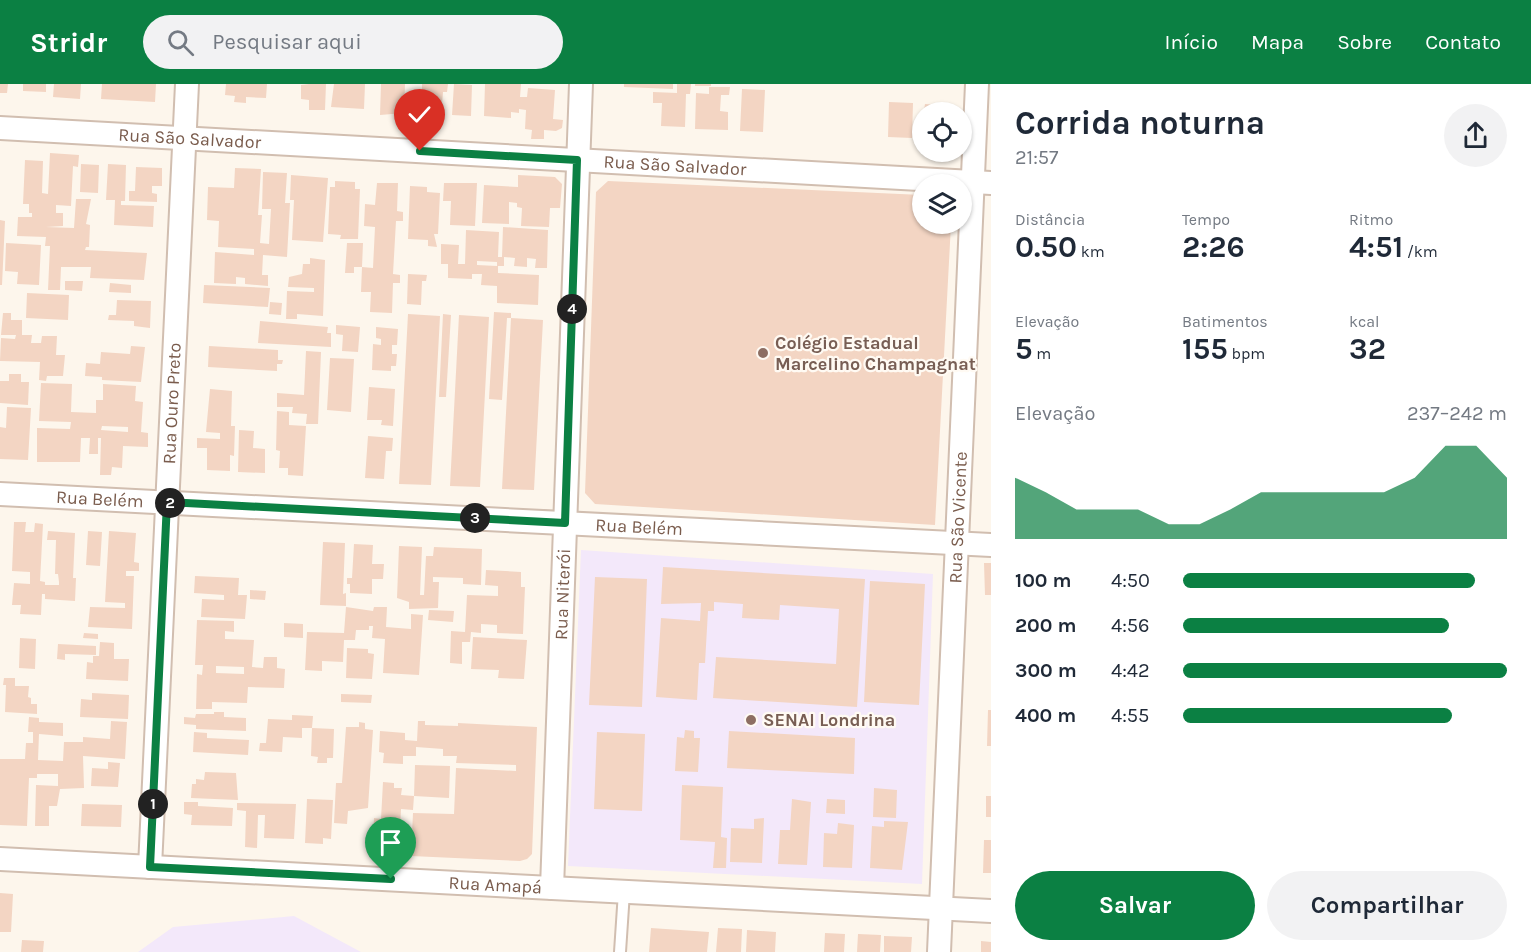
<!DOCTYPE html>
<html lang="pt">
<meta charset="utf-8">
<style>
body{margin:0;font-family:Karla,sans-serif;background:#f2f2f3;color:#1f2937;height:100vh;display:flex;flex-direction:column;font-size:22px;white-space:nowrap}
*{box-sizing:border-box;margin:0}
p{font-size:20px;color:#747a83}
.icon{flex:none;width:33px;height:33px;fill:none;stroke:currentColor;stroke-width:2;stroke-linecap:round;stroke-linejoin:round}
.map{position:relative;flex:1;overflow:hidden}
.details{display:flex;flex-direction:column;background:#fff;width:540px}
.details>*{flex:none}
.tools{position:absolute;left:912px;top:18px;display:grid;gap:12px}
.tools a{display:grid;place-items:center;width:60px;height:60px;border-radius:50%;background:#fff;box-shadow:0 2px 4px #0004;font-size:30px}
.pin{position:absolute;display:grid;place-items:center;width:51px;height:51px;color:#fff;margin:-62px -26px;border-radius:50% 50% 50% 0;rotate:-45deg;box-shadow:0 0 6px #0007}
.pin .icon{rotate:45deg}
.km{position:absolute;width:30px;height:30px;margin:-15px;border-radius:50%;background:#222;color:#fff;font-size:16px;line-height:30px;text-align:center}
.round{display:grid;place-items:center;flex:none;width:63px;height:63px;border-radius:32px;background:#f2f2f3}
.overview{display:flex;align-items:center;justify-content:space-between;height:102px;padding:0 24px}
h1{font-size:33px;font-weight:700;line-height:45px}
.metrics{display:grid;grid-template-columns:repeat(3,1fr);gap:9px;height:102px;padding:6px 24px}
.metrics div{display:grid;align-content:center}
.metrics b{font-size:30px;font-weight:700}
.metrics small{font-size:16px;font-weight:400}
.metrics p{font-size:16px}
.chart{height:168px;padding:12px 24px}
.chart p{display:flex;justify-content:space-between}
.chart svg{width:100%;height:108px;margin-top:6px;fill:#0b8043;opacity:.7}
.cta{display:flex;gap:12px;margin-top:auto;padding:12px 24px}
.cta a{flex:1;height:69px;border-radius:36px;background:#0b8043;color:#fff;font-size:24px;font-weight:700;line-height:69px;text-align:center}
.cta a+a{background:#f2f2f3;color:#1f2937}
ul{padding:0 24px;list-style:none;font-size:20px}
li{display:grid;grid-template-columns:96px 72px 1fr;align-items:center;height:45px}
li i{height:15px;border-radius:8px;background:#0b8043}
header{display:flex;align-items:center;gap:36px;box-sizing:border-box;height:84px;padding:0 30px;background:#0b8043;color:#fff}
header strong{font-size:28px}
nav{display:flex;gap:33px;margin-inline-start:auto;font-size:21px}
.search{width:420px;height:54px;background:#f2f2f3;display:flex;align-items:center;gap:15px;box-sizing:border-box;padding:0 21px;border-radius:33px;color:#747a83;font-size:22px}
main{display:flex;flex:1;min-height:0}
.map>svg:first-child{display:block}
.education{fill:#f3e8fa}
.building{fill:#f3d5c3;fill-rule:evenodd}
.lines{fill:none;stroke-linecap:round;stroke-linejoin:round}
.service-casing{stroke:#d1beb0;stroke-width:14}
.minor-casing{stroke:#d1beb0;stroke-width:26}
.service{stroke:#fff;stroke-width:10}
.minor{stroke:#fff;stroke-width:22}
.route-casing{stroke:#fff;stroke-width:12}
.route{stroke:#0b8043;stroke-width:8}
.education-dot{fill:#8d6e63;stroke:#fffaf3;stroke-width:2}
.labels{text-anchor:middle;stroke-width:4.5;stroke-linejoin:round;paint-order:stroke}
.street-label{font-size:18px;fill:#7a5c4d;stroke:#fffaf3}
.education-label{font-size:18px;font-weight:bold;fill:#785e54;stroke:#fffaf3;text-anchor:start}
</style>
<header>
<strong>Stridr</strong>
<div class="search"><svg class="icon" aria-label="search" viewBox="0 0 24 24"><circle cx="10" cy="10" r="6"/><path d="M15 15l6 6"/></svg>Pesquisar aqui</div>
<nav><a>Início</a><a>Mapa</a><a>Sobre</a><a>Contato</a></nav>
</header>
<main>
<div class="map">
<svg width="991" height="868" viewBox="0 0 991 868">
<rect width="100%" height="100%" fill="#fdf6ec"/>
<!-- education -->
<path class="education" d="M581,466L933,490L922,800L568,782Z
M294,832L361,868H138L173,843Z"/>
<!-- building -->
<path class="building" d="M0,0H8L7,9H0Z
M23,0H46V8L23,7Z
M54,0H81L80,15L53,13Z
M102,0H156L155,18L101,15Z
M226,0H267L266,14L246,13V19L234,18L235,12L225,11Z
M309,0H326L325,26H309V16L301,15V1Z
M334,0H365L364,25L331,23Z
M381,0H405L404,29L380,31Z
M422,0H448L447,8H443L441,33L421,32V22H416V6H422Z
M454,0L472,1L471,32L452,31Z
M485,0H521L520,13H527L528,4L555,6L553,35L563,36L562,44L556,47L544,46V55H531L532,46L525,45L526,26L519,25V29L511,28V34L484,32Z
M624,0H673V5L624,3Z
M677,0H691L690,10H686L685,43L661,42L662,19H653V8L677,9Z
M695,0H711V2H695Z
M709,3H730L729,11H721L720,27L728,28V46L695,45L696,9L709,10Z
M742,5L765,6L763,48L740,47Z
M889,18L913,19L912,54L888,53Z
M925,20L952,22V28H928L924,26Z
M50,69L79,71L78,83L73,82L71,122L56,121V129H63V142L46,143L74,144L76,115H91L86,140L90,141L89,163H86L85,166L147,169L144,196L90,194L91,183H61L60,206H48L50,162H45L46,153L17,152L18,133H32V129H29V120H23L25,76L43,77L42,109L48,110Z
M81,80L99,81L98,109L80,108Z
M108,80L126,81L125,117H121V121L154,122L153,143L114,141L115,116H106Z
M136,83L162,84V102H152V109L157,110V118L129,117V107H135Z
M235,84L261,85L258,131H262L260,159L269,160L271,125H262L263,88L287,89L285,119H290L287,173L263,171L262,191H268V202L245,200V194L236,193V200L214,199L215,168L254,171V165L218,163L219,137L207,136L208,103L234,104Z
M291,91L328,94L323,158L292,156L294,116H290Z
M518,91L555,93L562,100L560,124H550L549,143L521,142L522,124L517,123V119L509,118V140L482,139L484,101L518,103Z
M335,97L355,98V105H360L358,155H340L341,151L328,150L330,103H335Z
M608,97L922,111V140H951L935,441L595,420L585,409L596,108Z
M377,99H398L397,127L403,128V137H396L393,190L400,191V199H393L392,229L370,228L371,208H361L362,183L373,184L375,143L364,142L365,120L375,121Z
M444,99H477L475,142L450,141L451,117H443Z
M410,102L427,103V108L440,109L438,150H434L437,163L428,162V156L408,155Z
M0,136L5,137L2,201H0Z
M503,143L548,146L547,184H535L536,175L527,174V183L514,182L515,174L504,173V182H498V189L539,191L538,221L497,219V202L481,201L482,190H472V195L448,194V180H441V160L459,161L458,180H465L466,146L499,148L498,173H502ZM477,177L497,178V182L477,181Z
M6,159L41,161L39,201L17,200L18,188L5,187Z
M347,159H363L362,183H354V189H345Z
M310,174L325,176L323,232L297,230V235H286L287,207L314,208V204L288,203L289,193L302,190L303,180H310Z
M408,190L427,191L426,197H422L421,221L407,220Z
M65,197H83L82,207L65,206Z
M110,199L131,201V209L109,208Z
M204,201L270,204L268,223L203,219Z
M27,209L69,211L68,236L26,234Z
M117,216L151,217L150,244L134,242V237L108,236L109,231H116Z
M270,218L282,219L281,231L269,230Z
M494,228L511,229V234L543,236L534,406L502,405L511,234H507L502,316L489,315Z
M3,229H11V236H22V251H32L31,259H41L42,252H57L56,271H65L63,292H47L46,297L39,296L40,278L0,277L1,254L15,255L16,251H1Z
M408,230L440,232L431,401L399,400Z
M443,230L451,231L446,313H439Z
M459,231L489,233L480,403L450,402Z
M260,237L328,243L327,249H331V263L258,259Z
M336,241L360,243L358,268L342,267L343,251L336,250Z
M376,243L398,245L397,261H392V270H397L396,282H391V287L372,286L373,260L381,261V255L376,254Z
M131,262L145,263L141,298L102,296V293L85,292L86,279L100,280L101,268L130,270Z
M209,262L278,266V276H283L282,280H277V287L208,283Z
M306,267L321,268L318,340H306L307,330L292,329L293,323H277V309L304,311Z
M330,274L354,275L351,328L327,326Z
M9,290H21V298H29L28,321L0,319V297H9Z
M41,299L72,300L71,328L96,329V316H103V300L136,302L135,317L143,318L141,348L148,349V363L123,362L122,384L112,383L111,391H100L101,354H98V370H89L90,354H81L80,378H37V344L70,345L71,338L39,337ZM102,342L128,343V348L101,346Z
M369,303L395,305L393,342L381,341L382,336H367Z
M210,305L232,307L231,342H235L234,372L230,371V387L207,386V364H197V354L220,355V349L206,348Z
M7,323L31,324L28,376L0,375V343L6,344Z
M277,327L289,328V341L306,342L303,392L288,391V384H279L280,367L276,366Z
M239,346L254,347L253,364L265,365V389L238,388Z
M368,352L393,354L392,367H386L384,395L365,394Z
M14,438H26L25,448H34L35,439L43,440L40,497L45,498V501H59V498L58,490H55L56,456H47L48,447L75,449L73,494H76L75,517L45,515V510H42L41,531L20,530L21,521H12L14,499L30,500V488L12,487Z
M88,447L102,448L100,482L86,481Z
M109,447L136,449L134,478L139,479V487H126V492H134L132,545L88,543L90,523L125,524V519L105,518Z
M323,458L345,459L343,510L346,509V522L320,521Z
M354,460L373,461L372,480H384L383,495H372V510L350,509V500H347V494H352Z
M399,462L422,463L420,511H424L426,472H433L434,463L482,465L481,501L463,500V494L433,493V498H439L438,524L409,525V518L397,514Z
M984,479H991V511H985Z
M663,483L865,495L857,623L713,614L716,573L836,580L839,525L780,521L779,536L742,534L743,520L714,518V527H708L705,579H699L697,616L656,613L661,534L700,537L701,519L661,520Z
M486,486L521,488V503H525L523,550L497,549V541L481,540V549L471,548L470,558H462V580L450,579L451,547L465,548L467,511L498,512V502L485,501Z
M195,492L239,494L238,511H247L245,535L201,533L202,515L224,516V511L194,509Z
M595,493L647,495L642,623L589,621Z
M870,497L925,500L919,621L864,618Z
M250,506L266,507L265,516L250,515Z
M346,523L373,527L374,523H387L386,543L411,545V530L423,531L419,591L383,589L385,555L372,554L373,542H369V546H356L355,556H344L343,578L322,577V587L305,586L307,548L344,549Z
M429,526L454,527L453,538L428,536Z
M197,536L234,537V548L225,547V555L254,556L252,583L263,584L264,573H277V584L285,585L284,604L248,603L247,619L212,618V625H196L197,590L202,591L203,581H195ZM216,582L244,583V590L216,589Z
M284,539L303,540V554L284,553Z
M84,549L98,550V555L83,554Z
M473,553L527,556L524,595L498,594L499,586L471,585Z
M20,554L36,555L35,585L19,584Z
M100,558L114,559V575H129L128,597L86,595L87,578L93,579V572H99Z
M58,560L96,562V571L65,570V576L57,575Z
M347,564L368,565V569L374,570L372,595L346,594Z
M4,594H15V602H29L28,613L31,614V620H37V630L5,628L6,601H3Z
M92,609L129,611L128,635L80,633L81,615L92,616Z
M341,610L372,611L371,619L341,618Z
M988,626H991V662H987Z
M214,628H224V633L246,634V647L196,645V641L184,640V633L195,634L196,630H214Z
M292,631L313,632L312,644L334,645L333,674H327V679H317L318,673L311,672L312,644H302V654L283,653L282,668L259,667L260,659H266L268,635L292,636Z
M29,633L39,634V638L63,639V652L39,650L38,676L63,677L64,658H83V653L110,655L111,637L127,638L125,675L83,672L84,704L60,705L57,722H49V742H35L36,701L58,702V690H37V694H29L27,742L0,741V675H25L26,659H33V648H28Z
M418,637H425V641L458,642V639L537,643L532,770L527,775L520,777L411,772L413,729L454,730L456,684L516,687V681L456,679L457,672H443V665L416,663V672H403V680L383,679L384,669L379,668L380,647L405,649V656L417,657Z
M359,638L365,639V645L373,646L368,724L348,727L347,740L334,739L336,699H342L346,643H359Z
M685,646L694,647V654H700L698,688L675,687L677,653L684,654Z
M729,647L855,654L854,690L727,684Z
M194,648L207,649V654L249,656L248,671L193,668Z
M597,648L645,650L642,727L594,725Z
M108,678L120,679L118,703L91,702L92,684L108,685Z
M415,681L450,682L449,714L414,712L413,726L401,725L399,764L386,763V758H373L374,734L381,735L383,698L394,699V704H402L401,711L414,712Z
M205,688L236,689L238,716L191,714L192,700H196V695L204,696Z
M682,701L723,703L721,753L727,754L726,784H713L715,758L680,756Z
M874,704L897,706L896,734L873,733Z
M986,712H991V733H986Z
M307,715L333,716L331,755L323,754V760L305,759Z
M792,715L811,718L807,781L778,780L780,746H790Z
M827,715L845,716V730L826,729Z
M184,718H198V722L233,724L232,742L191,741L192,731L184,730Z
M237,719L296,720L294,755L264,754L265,731H258L257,764L245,763L246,727L237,726Z
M82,720L122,721L121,743L81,742Z
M764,734L762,779L730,778L731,744L754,745V735Z
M884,737L908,738L902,786L870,784L872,742L884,743Z
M838,739L854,741L852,784L823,783L824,749L837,750Z
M984,756H991V789H983Z
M0,809L13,810L11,848H0Z
M651,844L709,848L707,868H649Z
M718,844L742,845L741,868H716Z
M747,846L776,848L775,868H746Z
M825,849L845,850L844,868H824Z
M858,850L881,851L880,868H857Z
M884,852L912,853L911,868H884Z
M22,856L44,857L43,868H21Z
M981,857L991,858V868H981Z"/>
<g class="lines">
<!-- service casing -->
<g class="service-casing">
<path id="service" d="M620,868L624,808"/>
</g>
<!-- minor casing -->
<g class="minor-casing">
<g id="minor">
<path id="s1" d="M0,44L991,99"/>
<path id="s2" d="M0,410L991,461"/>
<path id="s3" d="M0,775L991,827"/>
<path id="s4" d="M150,783L187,0"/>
<path id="s5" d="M552,804L581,0"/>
<path id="s6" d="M939,868L977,0"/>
</g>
</g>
<!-- service -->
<use href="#service" class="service"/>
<!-- minor -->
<use href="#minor" class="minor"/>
</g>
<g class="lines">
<!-- route casing -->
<g class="route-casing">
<path id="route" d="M391,795L150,783L167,418L565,439L577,76L420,67"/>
</g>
<!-- route -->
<use href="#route" class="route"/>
</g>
<!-- markers -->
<g class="education-dot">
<circle cx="763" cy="269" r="6"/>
<circle cx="751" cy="636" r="6"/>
</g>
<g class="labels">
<!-- street labels -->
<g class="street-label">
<text dy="6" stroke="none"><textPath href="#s1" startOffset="190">Rua São Salvador</textPath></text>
<text dy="6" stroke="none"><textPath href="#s1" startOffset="676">Rua São Salvador</textPath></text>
<text dy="6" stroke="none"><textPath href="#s4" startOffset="464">Rua Ouro Preto</textPath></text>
<text dy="6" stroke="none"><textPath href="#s2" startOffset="100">Rua Belém</textPath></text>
<text dy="6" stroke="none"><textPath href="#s6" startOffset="435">Rua São Vicente</textPath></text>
<text dy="6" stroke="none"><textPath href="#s2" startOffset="640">Rua Belém</textPath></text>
<text dy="6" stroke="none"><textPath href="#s5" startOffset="294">Rua Niterói</textPath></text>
<text dy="6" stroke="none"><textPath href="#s3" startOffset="496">Rua Amapá</textPath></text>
</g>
<!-- education labels -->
<g class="education-label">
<text x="775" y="265">Colégio Estadual<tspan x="775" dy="21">Marcelino Champagnat</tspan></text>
<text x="763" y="642">SENAI Londrina</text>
</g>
</g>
</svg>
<div class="tools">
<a><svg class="icon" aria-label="locate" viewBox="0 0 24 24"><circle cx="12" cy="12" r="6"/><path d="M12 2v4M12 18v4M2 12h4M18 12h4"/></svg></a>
<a><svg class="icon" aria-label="layers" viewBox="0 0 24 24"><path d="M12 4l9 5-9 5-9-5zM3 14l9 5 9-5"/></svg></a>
</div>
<div class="pin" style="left:391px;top:795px;background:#1e9e55"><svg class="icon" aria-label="arrive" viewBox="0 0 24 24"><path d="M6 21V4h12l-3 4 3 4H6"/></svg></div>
<div class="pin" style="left:420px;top:67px;background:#d93025"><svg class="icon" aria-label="check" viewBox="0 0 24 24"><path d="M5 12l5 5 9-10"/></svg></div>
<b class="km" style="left:153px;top:720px">1</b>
<b class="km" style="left:170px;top:419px">2</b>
<b class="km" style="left:475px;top:434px">3</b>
<b class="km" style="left:572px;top:225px">4</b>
</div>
<section class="details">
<div class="overview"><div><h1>Corrida noturna</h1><p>21:57</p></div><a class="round"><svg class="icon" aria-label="share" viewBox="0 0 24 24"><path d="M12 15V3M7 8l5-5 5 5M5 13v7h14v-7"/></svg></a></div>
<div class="metrics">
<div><p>Distância</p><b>0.50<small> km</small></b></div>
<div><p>Tempo</p><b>2:26</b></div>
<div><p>Ritmo</p><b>4:51<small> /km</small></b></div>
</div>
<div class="metrics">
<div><p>Elevação</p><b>5<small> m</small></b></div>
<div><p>Batimentos</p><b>155<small> bpm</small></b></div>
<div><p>kcal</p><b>32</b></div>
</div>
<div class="chart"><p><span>Elevação</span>237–242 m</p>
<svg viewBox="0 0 160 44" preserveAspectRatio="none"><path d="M0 44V19L10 25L20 32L30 32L40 32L50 38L60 38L70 32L80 25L90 25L100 25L110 25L120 25L130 19L140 6L150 6L160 19V44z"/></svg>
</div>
<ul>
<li><b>100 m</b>4:50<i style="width:90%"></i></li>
<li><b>200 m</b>4:56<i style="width:82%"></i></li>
<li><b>300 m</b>4:42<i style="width:100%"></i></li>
<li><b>400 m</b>4:55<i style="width:83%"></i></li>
</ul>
<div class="cta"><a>Salvar</a><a>Compartilhar</a></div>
</section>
</main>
